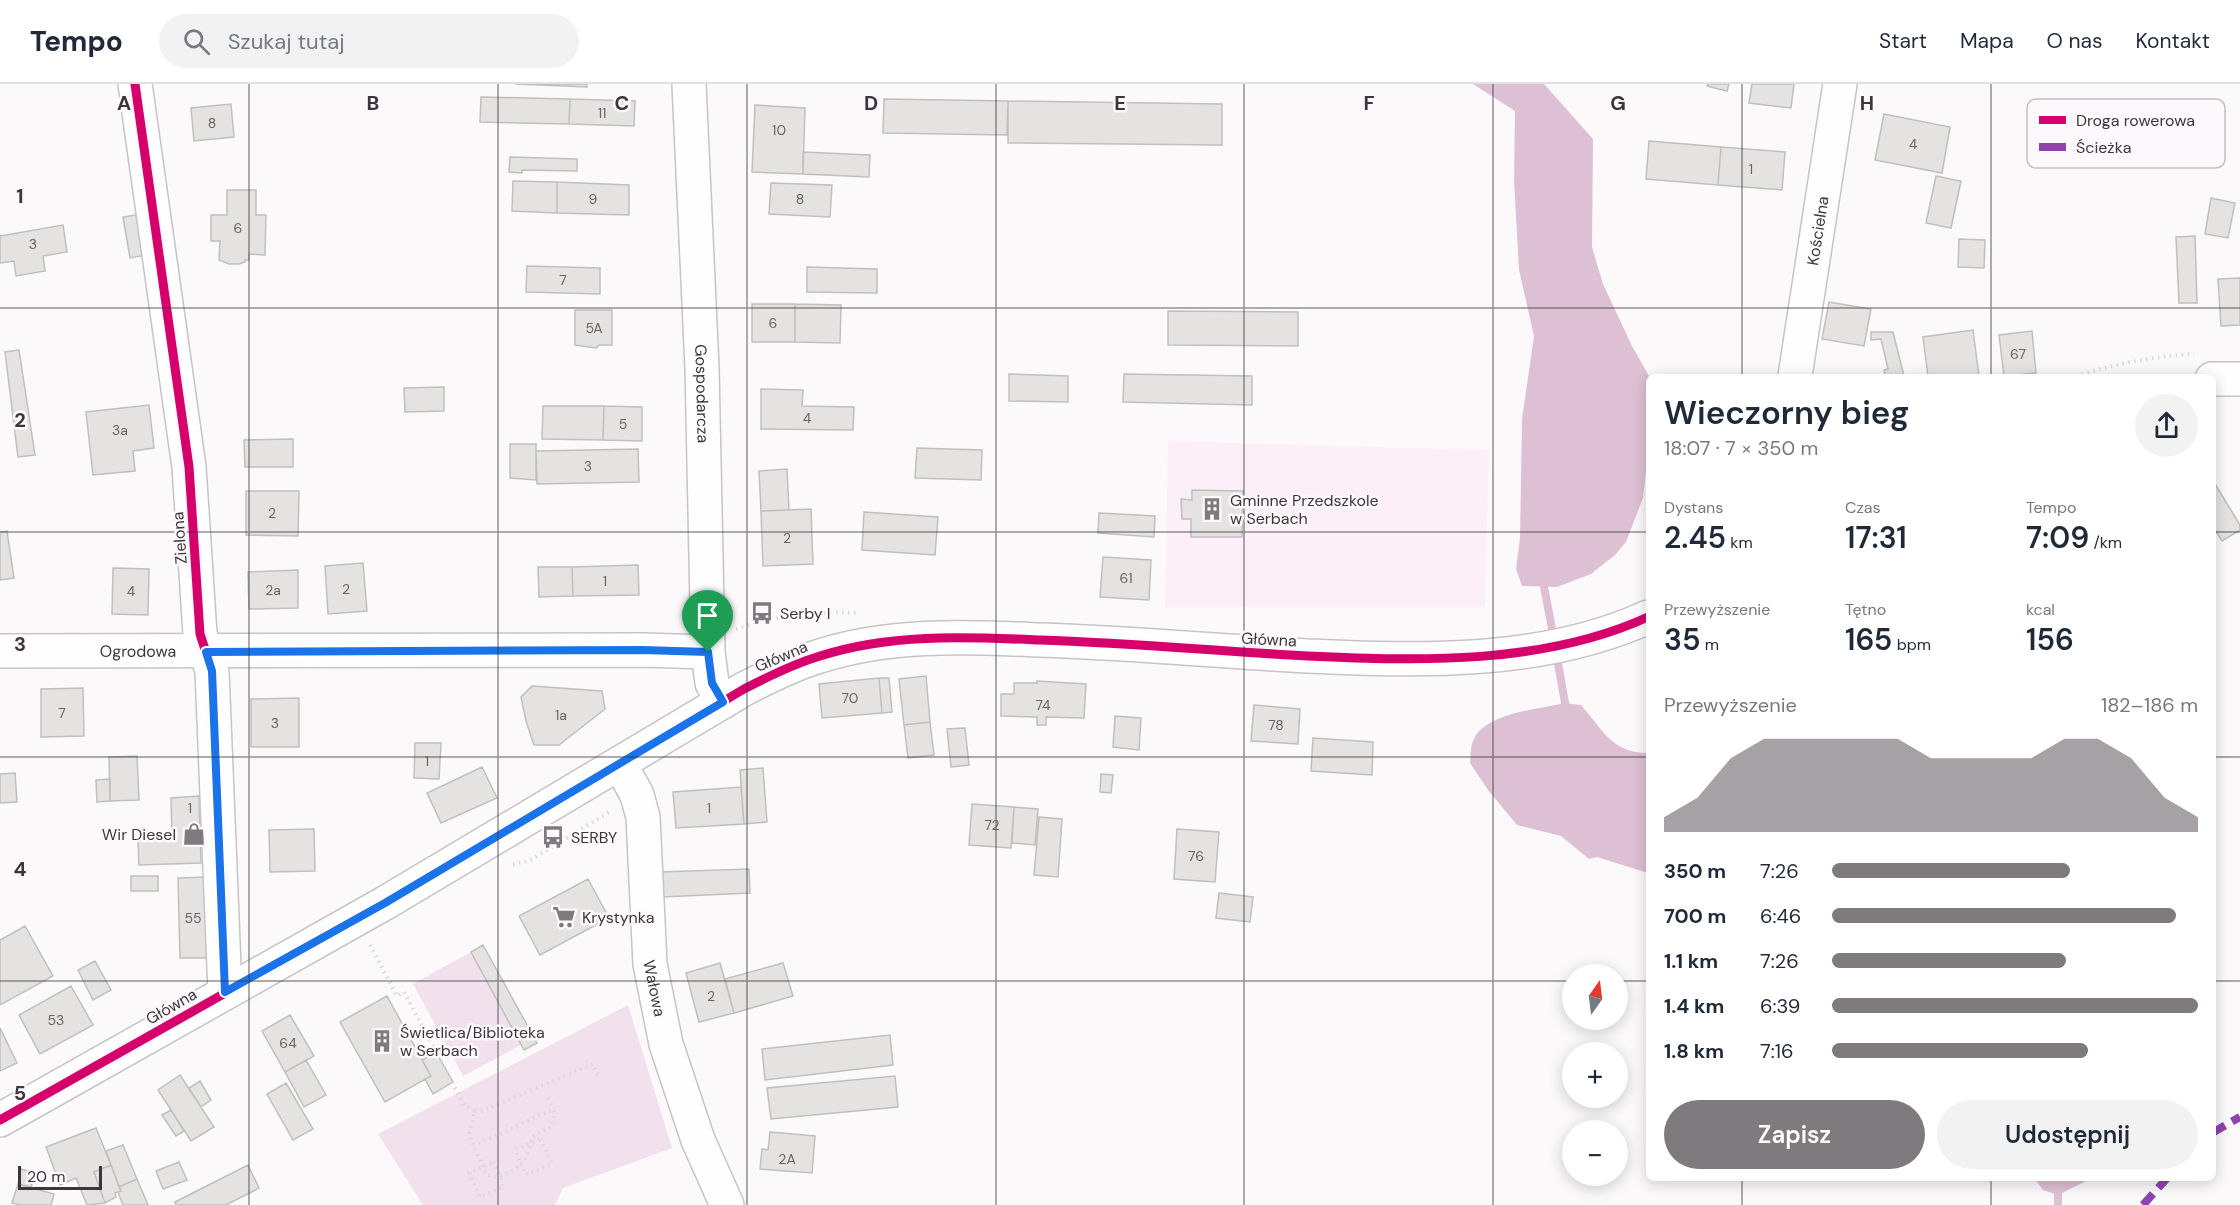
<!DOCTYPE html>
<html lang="pl">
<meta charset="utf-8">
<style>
body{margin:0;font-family:"DM Sans",sans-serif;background:#f2f2f3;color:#1f2937;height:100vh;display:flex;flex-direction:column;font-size:22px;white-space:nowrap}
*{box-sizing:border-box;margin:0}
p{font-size:20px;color:#747a83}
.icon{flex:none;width:33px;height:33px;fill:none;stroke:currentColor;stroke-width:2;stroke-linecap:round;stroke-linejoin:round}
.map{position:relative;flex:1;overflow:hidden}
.sheet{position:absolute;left:1646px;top:290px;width:570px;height:807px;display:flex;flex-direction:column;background:#fff;border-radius:9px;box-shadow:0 3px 15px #0003}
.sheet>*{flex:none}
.needle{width:39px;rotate:14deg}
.fabs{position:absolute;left:1562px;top:880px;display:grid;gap:12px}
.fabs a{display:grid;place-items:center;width:66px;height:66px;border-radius:50%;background:#fff;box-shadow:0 3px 15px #0003;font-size:30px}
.scale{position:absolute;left:18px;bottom:15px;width:84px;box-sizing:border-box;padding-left:6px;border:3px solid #3c363a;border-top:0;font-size:16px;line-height:21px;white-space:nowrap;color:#3c363a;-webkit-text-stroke:4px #fdf8fb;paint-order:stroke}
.pin{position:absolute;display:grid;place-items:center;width:51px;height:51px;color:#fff;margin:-62px -26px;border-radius:50% 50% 50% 0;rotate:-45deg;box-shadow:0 0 6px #0007}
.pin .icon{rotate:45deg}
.round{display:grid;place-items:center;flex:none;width:63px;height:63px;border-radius:32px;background:#f2f2f3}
.summary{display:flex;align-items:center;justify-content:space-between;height:102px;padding:0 18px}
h1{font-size:33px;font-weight:600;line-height:45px}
.figures{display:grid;grid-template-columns:repeat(3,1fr);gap:9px;height:102px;padding:6px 18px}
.figures div{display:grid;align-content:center}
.figures b{font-size:30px;font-weight:600}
.figures small{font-size:16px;font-weight:400}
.figures p{font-size:16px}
.chart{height:168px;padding:12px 18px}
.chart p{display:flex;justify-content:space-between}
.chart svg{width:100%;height:108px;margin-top:6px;fill:#7f7a7e;opacity:.7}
.cta{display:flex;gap:12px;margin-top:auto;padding:12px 18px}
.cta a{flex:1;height:69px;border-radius:36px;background:#7f7a7e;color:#fff;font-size:24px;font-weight:600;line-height:69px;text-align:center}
.cta a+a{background:#f2f2f3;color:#1f2937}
ul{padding:0 18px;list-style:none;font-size:20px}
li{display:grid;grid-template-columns:96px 72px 1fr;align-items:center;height:45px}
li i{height:15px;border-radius:8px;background:#7f7a7e}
header{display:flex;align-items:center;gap:36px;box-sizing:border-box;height:84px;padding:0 30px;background:#fff;border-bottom:2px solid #e0e1e3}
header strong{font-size:28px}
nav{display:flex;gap:33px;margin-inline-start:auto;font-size:21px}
.search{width:420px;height:54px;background:#f2f2f3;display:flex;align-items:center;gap:15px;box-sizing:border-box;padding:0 21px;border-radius:33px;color:#747a83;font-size:22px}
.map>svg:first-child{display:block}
.built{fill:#fdeff8}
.green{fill:#f2e0ec}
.water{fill:#dec0d4}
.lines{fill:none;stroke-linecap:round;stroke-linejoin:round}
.stream{stroke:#dec0d4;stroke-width:8}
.building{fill:#e5e3e1;stroke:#c1bfbd;stroke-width:1.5}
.minor-casing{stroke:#c7c3c6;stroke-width:36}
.major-casing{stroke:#c7c3c6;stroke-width:36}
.path{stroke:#d9d8d9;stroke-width:4;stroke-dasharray:1.5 4.5;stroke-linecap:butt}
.minor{stroke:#fffefe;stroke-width:33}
.major{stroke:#fffefe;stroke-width:33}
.quiet{stroke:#8e44ad;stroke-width:8;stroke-dasharray:15 8;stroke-linecap:butt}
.cycleway-casing{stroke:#fdf8fb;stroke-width:13}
.cycleway{stroke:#d6006c;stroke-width:9}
.route-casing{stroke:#fff;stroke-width:12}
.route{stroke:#1a73e8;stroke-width:8}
.grid{fill:none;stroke:#3c363a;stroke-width:1.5;stroke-opacity:0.55}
.labels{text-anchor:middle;stroke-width:5;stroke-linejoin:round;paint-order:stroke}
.number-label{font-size:14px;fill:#686366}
.street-label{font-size:16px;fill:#3c363a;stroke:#fdf8fb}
.poi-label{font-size:16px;fill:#3c363a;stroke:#fdf8fb;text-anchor:start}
.key{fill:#fdf8fb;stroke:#c3bec1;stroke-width:1.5}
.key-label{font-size:16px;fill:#3c363a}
.grid-label{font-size:20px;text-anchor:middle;font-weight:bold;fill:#3c363a;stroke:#fdf8fb;stroke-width:5;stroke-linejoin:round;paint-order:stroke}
</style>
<header>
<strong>Tempo</strong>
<div class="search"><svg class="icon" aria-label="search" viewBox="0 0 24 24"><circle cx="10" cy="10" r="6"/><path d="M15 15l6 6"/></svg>Szukaj tutaj</div>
<nav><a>Start</a><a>Mapa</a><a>O nas</a><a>Kontakt</a></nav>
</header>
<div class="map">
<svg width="2240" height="1121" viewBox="0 0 2240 1121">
<rect width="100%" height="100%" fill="#fcf9fb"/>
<!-- built -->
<path class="built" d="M1168,357L1489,366L1485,523H1165Z"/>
<!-- green -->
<path class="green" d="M471,868L521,961L463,992L413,900Z
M628,921L672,1064L563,1104L555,1121H423L378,1050Z"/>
<!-- water -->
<path class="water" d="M1473,0H1544L1593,55L1592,163L1603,200L1632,262L1649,292L1648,370L1643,414L1626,458L1615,471L1591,490L1557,503L1522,502L1516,485L1520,454L1522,335L1534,252L1519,186L1514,96L1515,27Z
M1565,619L1581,621C1603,646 1612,669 1648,669V789L1597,773L1589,775L1561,752L1517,741L1488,706L1470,679C1471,672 1470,662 1474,655C1486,629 1539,625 1565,619Z
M2034,1094H2092L2058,1111L2043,1106Z"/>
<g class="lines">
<!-- stream -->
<path class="stream" d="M1544,503L1554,555
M1556,568L1565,619
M2058,1111V1121"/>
</g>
<!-- building -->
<path class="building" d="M515,0H587V3Z
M1708,0H1729L1727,7L1707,2Z
M1752,0H1794L1791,24L1749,19Z
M481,13L570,15L569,40L480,38Z
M570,15L635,17L634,42L569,40Z
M884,15L1008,17L1007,51L883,49Z
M1008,17L1222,20V61L1008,59Z
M231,20L234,53L194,57L191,24Z
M755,21L805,24L803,90L752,88Z
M1884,30L1950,43L1942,89L1875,76Z
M1649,57L1721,63L1718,101L1646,95Z
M1721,63L1785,68L1782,106L1718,101Z
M803,68L870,71L869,93L803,90Z
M510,73L577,75V87L522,86V89L509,88Z
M1936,92L1961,97L1951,144L1926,139Z
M513,97L557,98V129L512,127Z
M557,98L629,101V131L557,129Z
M771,99L832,101L830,133L769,130Z
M227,106H256V131H266L265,171L249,170V176H245V178L239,180H229L219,176L220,157H211V131H227Z
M2211,114L2235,119L2228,154L2205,150Z
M141,130L147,171L130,174L123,133Z
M63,141L67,168L43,172L45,187L16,192L14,177L0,179V152Z
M2195,152L2197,219H2179L2176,153Z
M1959,155L1985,156L1984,184L1958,183Z
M527,182L600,184V210L526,208Z
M807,183L877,185V209L807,208Z
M2240,194V241L2221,242L2218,195Z
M1829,218L1871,225L1864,262L1822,255Z
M752,220H795V258H752Z
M795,220L841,221L840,259L795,258Z
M575,226H612V261H599L596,264L575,261Z
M1168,227L1298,228V262L1168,261Z
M1973,246L1979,292H1928L1923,253Z
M2032,247L2036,289L2004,292L1999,251Z
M1871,248H1893L1904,292H1885L1884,286L1888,285L1881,255L1871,256Z
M19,266L35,371L18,373L5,268Z
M1009,290L1068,292V318L1009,317Z
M1124,290L1252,292V321L1123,318Z
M444,303V327L405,328L404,304Z
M761,305L803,306L802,322L854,323L853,346L761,345Z
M149,321L154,364L133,367L135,387L93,391L86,328Z
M543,322H604L603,356L542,355Z
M604,322L642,323V357L603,356Z
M293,355V383H245L244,356Z
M510,360H536V396L510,394Z
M917,364L982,366L981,396L915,394Z
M638,365L639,398L537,400L536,367Z
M787,385L789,426L761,427L759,387Z
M2212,395L2240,441V446L2222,457L2212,441Z
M1192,406L1243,407L1242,453H1191V435H1182L1181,415L1192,416Z
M246,407H299L298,452L246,451Z
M811,425L813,480L763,482L761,427Z
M864,428L938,433L935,471L862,466Z
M1099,429L1155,432L1154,453L1098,449Z
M7,447L14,494L0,496V448Z
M1103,473L1151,476L1149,516L1100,513Z
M363,479L367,527L328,530L325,482Z
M638,481L639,511L573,512L572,483Z
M538,483H572L573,512L539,513Z
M113,484L149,485L148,531L112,530Z
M298,486V524L249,525L248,488Z
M926,592L930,638L904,641L899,595Z
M879,594L882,629L822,634L819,600Z
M879,594H889L892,628L882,629Z
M1037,597L1086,600L1084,634L1046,633V641H1037V633L1001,632V610H1014V599H1037Z
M532,602L602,607L605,625L559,661H534L526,637L521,613Z
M83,604L84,652L41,653V605Z
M299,614V663H251V615Z
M1254,621L1300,625L1298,660L1251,657Z
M1115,632L1141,634L1139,666L1113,663Z
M930,638L934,671L908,674L904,641Z
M965,644L969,681L951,683L947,645Z
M1313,654L1373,658L1372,691L1311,687Z
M415,659H441L439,695L414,694Z
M137,672L139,716L110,717L109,673Z
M482,683L497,714L441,739L427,709Z
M763,684L767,738L744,740L740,686Z
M15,689L17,718L0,719V690Z
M1101,690L1113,691L1111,709L1100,708Z
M110,695V717L97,718L96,696Z
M741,703L744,740L676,744L673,708Z
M199,712L201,779L139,781L138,756L172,755L171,714Z
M972,720L1014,723L1011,764L969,761Z
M1014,723L1038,725L1035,761L1012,759Z
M1039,733L1062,735L1058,793L1034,791Z
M314,745L315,787L270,788L269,746Z
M1177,745L1219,748L1215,798L1174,795Z
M749,785L750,809L662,813L660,788Z
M131,792H158V807H131Z
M206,793L208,874H180L178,794Z
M588,795L609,834L540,871L519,832Z
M1219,809L1253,813L1250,838L1216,834Z
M25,842L53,892L0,921V856Z
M483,861L537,959L524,966L471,868Z
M95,877L111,906L93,916L78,886Z
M720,879L734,929L699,938L686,889Z
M783,879L793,912L734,929L725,895Z
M71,902L93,941L40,970L19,931Z
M387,912L431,992L385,1018L340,938Z
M290,931L314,972L285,988L262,947Z
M0,944L17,979L0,987Z
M890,951L893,981L765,996L762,965Z
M436,968L453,998L433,1010L425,995L431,992L422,976Z
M306,976L326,1011L304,1023L285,988Z
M180,991L214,1043L191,1057L158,1006Z
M895,992L898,1023L771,1035L767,1004Z
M200,997L211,1016L201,1023L189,1004Z
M286,999L313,1045L293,1056L267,1010Z
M171,1026L184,1047L176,1052L162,1031Z
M96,1044L111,1081L94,1088L105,1119L87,1121L76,1094L60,1101L46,1063Z
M770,1048L815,1052L812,1089L760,1085L762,1065L768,1066Z
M123,1061L137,1095L119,1103L106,1067Z
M179,1078L187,1096L163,1105L156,1087Z
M111,1081L121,1107L115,1109L116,1113L105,1119L94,1088Z
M248,1081L259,1104L226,1121H176L175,1118Z
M21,1085L35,1089L31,1103L18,1100Z
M137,1095L148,1121H123L118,1108L121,1107L119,1103Z
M18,1100L54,1110L51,1121H21L12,1119Z"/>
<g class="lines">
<!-- minor casing -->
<g class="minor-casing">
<g id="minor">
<path d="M135,0L189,383L200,550L212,587L225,908"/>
<path id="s1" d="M689,0L702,284L708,568L712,599L723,618"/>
<path id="s2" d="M1795,292L1840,0"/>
<path id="s3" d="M0,567L643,566L708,568"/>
<path id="s4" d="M620,680L637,711L643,733L650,880L666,960L698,1056L727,1121"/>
</g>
</g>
<!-- major casing -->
<g class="major-casing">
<path id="major" d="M2212,295H2240
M0,1036L385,819L744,605C769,592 793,580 820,572C891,549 967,553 1040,556C1129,559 1218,567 1307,572C1420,577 1543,581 1648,533"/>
</g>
<!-- path -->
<path class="path" d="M2076,292C2115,280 2154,272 2194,270
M736,545C777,531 816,527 859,529
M513,780L529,777L611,727
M370,861L397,912L404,908L464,1021L475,1027L469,1050L485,1088C495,1100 519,1085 525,1075C529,1068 530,1059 534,1052C538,1048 546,1046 551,1043L555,1030L553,1025L474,1062
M548,1014L553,1025
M475,1027L480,1028L593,980L598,991
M541,1055L552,1080L526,1091L515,1066Z
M493,1078L504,1102L480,1113L469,1089Z"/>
<!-- minor -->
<use href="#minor" class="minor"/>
<!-- major -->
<use href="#major" class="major"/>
<!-- quiet -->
<path class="quiet" d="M2212,1049L2240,1033
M2143,1121L2167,1094"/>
<!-- cycleway casing -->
<g class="cycleway-casing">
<path id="cycleway" d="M135,0L189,383L200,550L212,587L225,908
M0,1036L385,819L744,605C769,592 793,580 820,572C891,549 967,553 1040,556C1129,559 1218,567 1307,572C1420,577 1543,581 1648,533"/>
</g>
<!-- cycleway -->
<use href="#cycleway" class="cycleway"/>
</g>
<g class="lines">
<!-- route casing -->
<g class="route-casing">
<path id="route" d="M643,566L708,568L712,599L723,618L385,819L225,908L212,587L206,568Z"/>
</g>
<!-- route -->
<use href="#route" class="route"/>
</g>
<!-- grid -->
<path class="grid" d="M249,0V1121M498,0V1121M747,0V1121M996,0V1121M1244,0V1121M1493,0V1121M1742,0V292M1991,0V292M0,224H2240M0,448H1648M2212,448H2240M0,673H1648M2212,673H2240M0,897H1572M1617,897H1648M2212,897H2240M1742,1094V1121M1991,1094V1121"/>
<!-- icons -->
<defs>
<g id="building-bare" transform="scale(1.8)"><path d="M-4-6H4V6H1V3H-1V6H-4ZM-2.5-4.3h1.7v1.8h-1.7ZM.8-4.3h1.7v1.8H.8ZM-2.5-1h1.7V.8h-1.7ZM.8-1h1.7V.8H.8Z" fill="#7f7a7e" stroke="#fdf8fb" stroke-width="2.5" paint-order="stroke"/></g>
<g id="bus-bare" transform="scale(1.8)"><path d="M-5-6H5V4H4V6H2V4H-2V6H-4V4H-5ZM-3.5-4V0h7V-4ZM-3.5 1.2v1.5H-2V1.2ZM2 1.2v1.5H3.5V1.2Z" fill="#7f7a7e" stroke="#fdf8fb" stroke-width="2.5" paint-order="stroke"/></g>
<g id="shop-bare" transform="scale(1.8)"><path d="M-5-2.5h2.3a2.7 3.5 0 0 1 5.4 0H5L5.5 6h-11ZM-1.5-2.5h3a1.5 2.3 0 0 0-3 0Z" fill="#7f7a7e" stroke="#fdf8fb" stroke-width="2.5" paint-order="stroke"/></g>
<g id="supermarket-bare" transform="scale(1.8)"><path d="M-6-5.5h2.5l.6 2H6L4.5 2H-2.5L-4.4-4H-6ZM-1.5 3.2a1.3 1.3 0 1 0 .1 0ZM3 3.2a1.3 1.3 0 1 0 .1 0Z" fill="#7f7a7e" stroke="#fdf8fb" stroke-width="2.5" paint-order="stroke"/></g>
</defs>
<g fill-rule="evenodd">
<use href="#building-bare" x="1212" y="425"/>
<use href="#bus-bare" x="762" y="529"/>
<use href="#shop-bare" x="194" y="750"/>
<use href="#bus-bare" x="553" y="753"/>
<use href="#supermarket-bare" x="564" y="833"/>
<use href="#building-bare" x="382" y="957"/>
</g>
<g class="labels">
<!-- number labels -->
<g class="number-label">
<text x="602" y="34">11</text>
<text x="212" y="44">8</text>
<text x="779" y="51">10</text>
<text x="1913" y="65">4</text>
<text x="1751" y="90">1</text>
<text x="593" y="120">9</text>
<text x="800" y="120">8</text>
<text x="238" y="149">6</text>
<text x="33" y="165">3</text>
<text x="563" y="201">7</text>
<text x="773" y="244">6</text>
<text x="594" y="249">5A</text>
<text x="2018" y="275">67</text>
<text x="807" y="339">4</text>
<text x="623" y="345">5</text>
<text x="120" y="351">3a</text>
<text x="588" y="387">3</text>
<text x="272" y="434">2</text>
<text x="787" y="459">2</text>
<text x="1126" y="499">61</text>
<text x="605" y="502">1</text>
<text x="346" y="510">2</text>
<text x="273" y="511">2a</text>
<text x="131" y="512">4</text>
<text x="850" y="619">70</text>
<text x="1043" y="626">74</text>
<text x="62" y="634">7</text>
<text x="561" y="636">1a</text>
<text x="275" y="644">3</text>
<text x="1276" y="646">78</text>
<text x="427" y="682">1</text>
<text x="190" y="729">1</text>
<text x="709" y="729">1</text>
<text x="992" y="746">72</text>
<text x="1196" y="777">76</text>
<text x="193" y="839">55</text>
<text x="711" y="917">2</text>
<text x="56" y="941">53</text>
<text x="288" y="964">64</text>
<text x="787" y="1080">2A</text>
</g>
<!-- street labels -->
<g class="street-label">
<text dy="6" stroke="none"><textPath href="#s2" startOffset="147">Kościelna</textPath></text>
<text dy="6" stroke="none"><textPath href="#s1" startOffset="310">Gospodarcza</textPath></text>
<text transform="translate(179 454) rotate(-94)" y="6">Zielona</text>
<text transform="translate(1269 555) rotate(3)" y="6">Główna</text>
<text dy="6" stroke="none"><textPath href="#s3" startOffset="138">Ogrodowa</textPath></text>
<text transform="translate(781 572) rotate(-23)" y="6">Główna</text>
<text dy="6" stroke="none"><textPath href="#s4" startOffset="230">Wałowa</textPath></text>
<text transform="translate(171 922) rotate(-30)" y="6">Główna</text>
</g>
<!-- poi labels -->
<g class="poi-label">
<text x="1230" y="422">Gminne Przedszkole<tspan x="1230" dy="18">w Serbach</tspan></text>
<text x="780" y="535">Serby I</text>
<text x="176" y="756" text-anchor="end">Wir Diesel</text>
<text x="571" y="759">SERBY</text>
<text x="582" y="839">Krystynka</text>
<text x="400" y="954">Świetlica/Biblioteka<tspan x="400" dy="18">w Serbach</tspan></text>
</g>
</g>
<!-- legend -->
<rect x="2027" y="15" width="198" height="69" rx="9" class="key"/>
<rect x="2039" y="32" width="27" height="8" fill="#d6006c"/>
<rect x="2039" y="59" width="27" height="8" fill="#8e44ad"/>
<g class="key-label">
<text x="2076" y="42">Droga rowerowa</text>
<text x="2076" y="69">Ścieżka</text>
</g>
<g class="grid-label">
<text x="124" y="26">A</text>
<text x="373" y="26">B</text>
<text x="622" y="26">C</text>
<text x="871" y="26">D</text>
<text x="1120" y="26">E</text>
<text x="1369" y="26">F</text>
<text x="1618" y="26">G</text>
<text x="1867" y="26">H</text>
<text x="20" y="119">1</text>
<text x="20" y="343">2</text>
<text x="20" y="567">3</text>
<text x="20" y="792">4</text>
<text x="20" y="1016">5</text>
</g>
</svg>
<div class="fabs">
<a><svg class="needle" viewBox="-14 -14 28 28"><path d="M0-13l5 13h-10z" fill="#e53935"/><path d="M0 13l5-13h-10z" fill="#747a83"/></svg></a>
<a>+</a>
<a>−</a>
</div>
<div class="scale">20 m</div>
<div class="pin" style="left:708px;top:568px;background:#1e9e55"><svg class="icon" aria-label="arrive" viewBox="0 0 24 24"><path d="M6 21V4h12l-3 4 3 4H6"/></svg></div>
<section class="sheet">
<div class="summary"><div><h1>Wieczorny bieg</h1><p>18:07 · 7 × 350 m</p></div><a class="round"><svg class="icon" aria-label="share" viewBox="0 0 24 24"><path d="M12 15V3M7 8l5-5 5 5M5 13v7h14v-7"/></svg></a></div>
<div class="figures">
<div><p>Dystans</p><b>2.45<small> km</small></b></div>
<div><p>Czas</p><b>17:31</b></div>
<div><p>Tempo</p><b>7:09<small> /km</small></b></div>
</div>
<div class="figures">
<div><p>Przewyższenie</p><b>35<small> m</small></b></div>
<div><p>Tętno</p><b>165<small> bpm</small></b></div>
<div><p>kcal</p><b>156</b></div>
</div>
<div class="chart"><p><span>Przewyższenie</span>182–186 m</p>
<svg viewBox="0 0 160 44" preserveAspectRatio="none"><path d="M0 44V38L10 30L20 14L30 6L40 6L50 6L60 6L70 6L80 14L90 14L100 14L110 14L120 6L130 6L140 14L150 30L160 38V44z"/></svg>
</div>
<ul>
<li><b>350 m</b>7:26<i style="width:65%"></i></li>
<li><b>700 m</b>6:46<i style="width:94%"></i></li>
<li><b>1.1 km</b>7:26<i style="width:64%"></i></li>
<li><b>1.4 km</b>6:39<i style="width:100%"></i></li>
<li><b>1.8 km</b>7:16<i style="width:70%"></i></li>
</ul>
<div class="cta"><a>Zapisz</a><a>Udostępnij</a></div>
</section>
</div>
